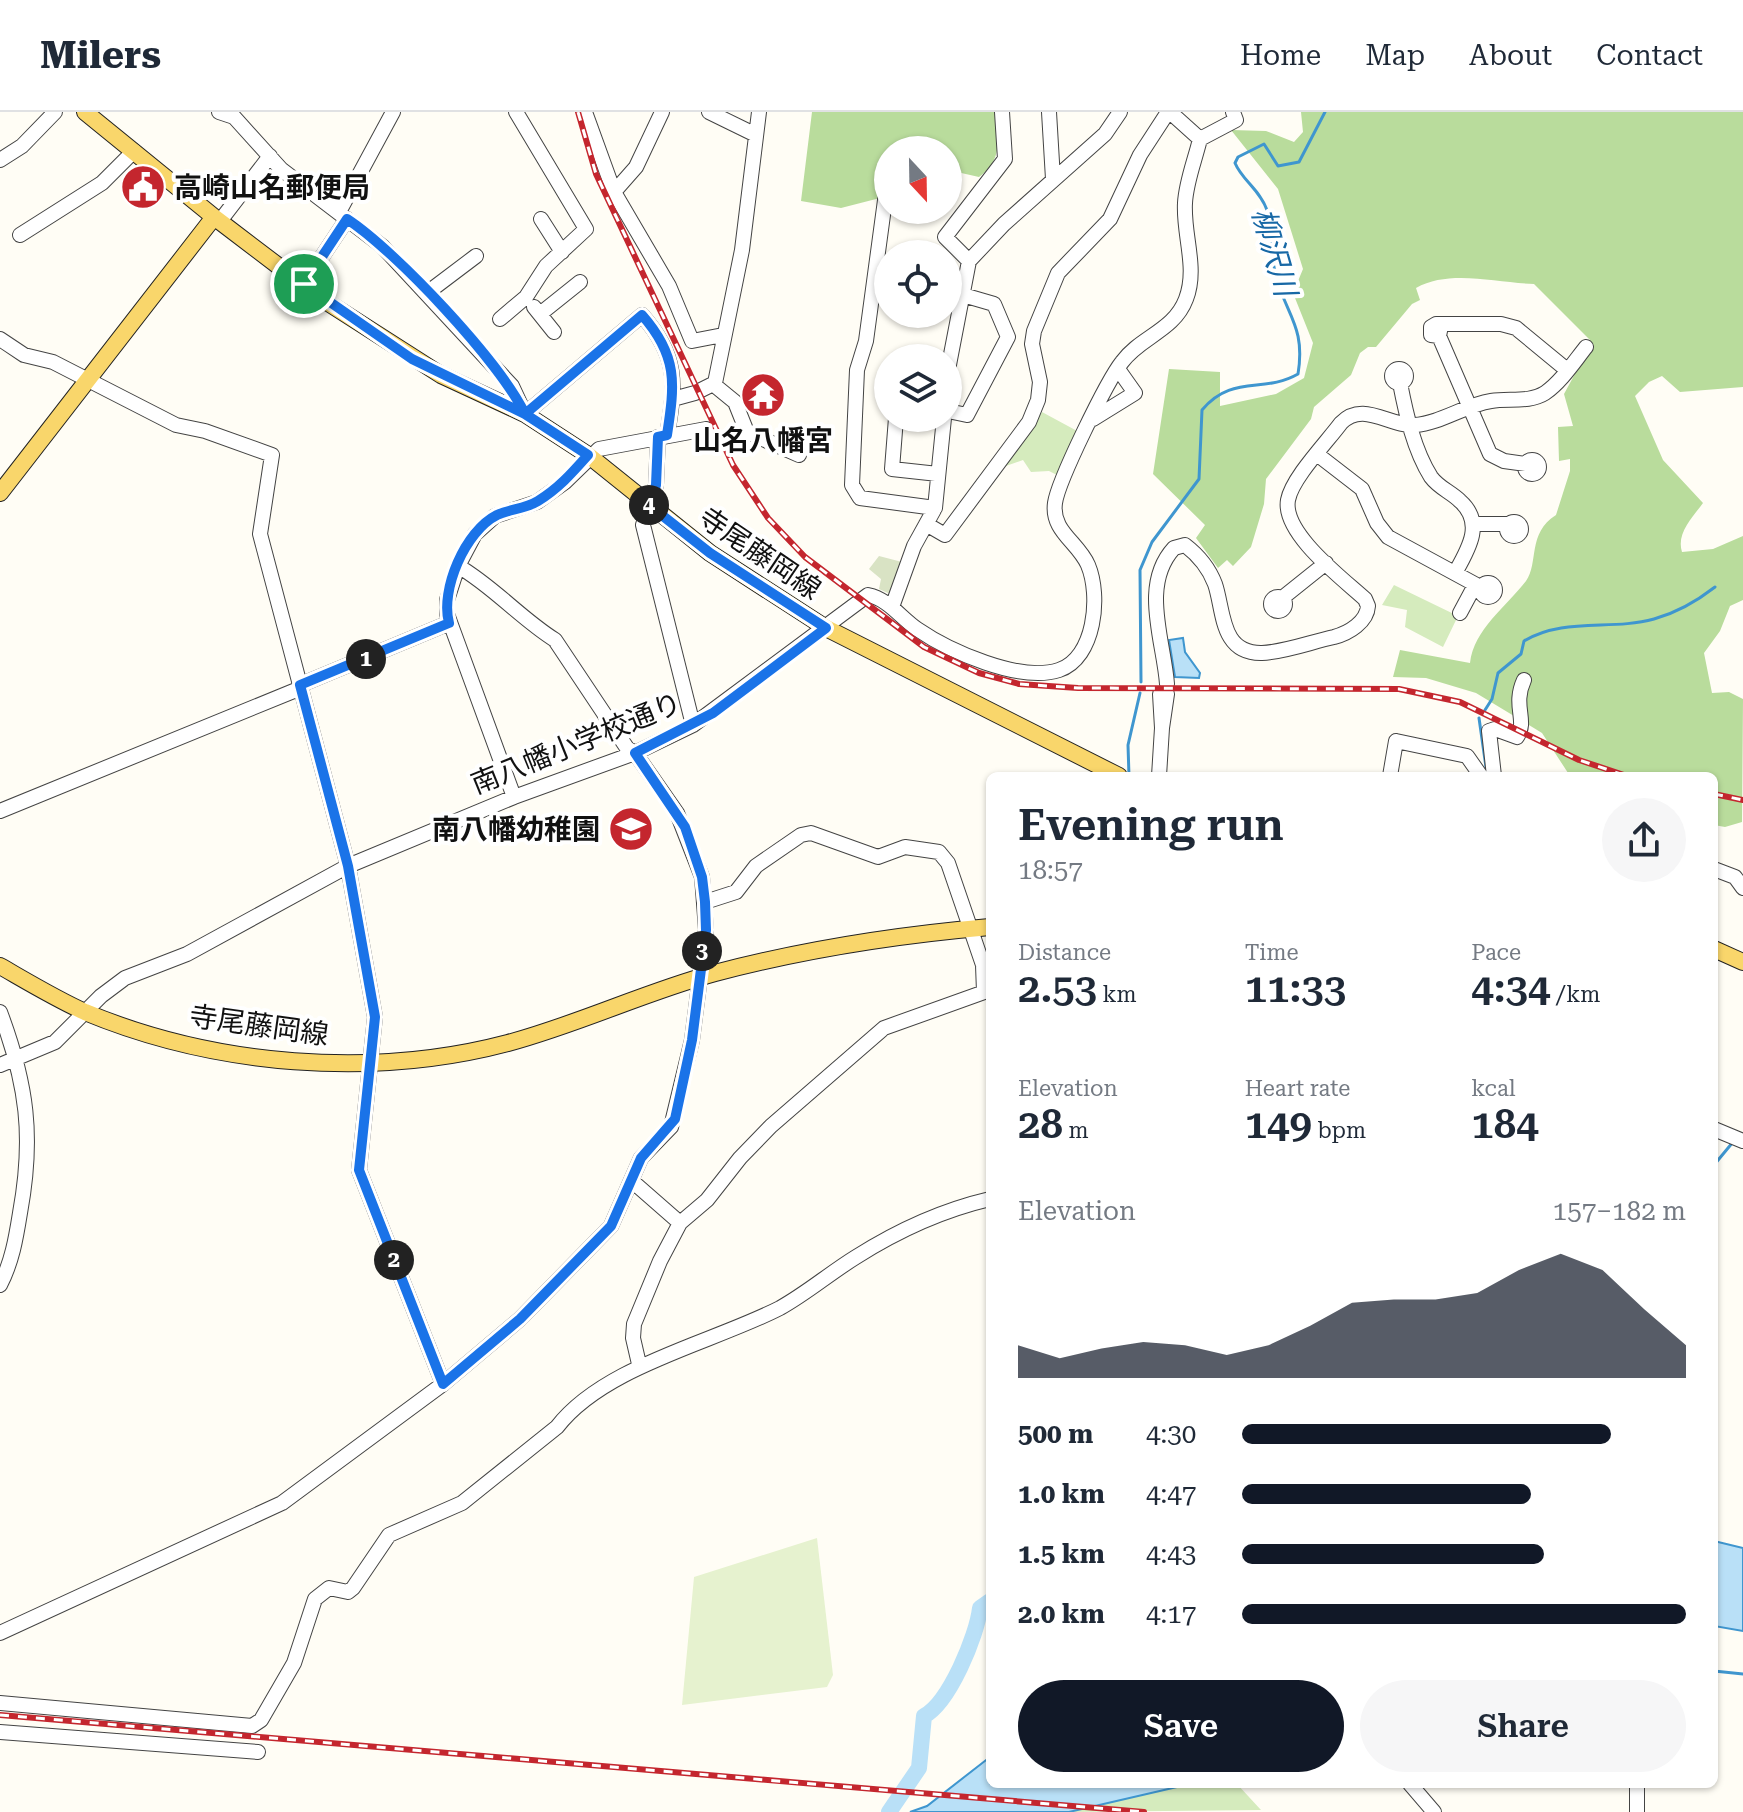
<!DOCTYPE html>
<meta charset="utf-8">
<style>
body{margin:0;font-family:"Roboto Serif","Noto Sans JP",serif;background:#f6f6f7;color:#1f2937;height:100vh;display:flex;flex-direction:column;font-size:30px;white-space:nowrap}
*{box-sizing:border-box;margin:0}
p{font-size:26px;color:#747a83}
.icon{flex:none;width:44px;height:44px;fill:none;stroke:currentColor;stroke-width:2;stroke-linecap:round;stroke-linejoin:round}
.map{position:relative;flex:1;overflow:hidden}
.panel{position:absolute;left:986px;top:660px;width:732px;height:1016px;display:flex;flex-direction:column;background:#fff;border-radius:12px;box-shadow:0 2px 6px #0004}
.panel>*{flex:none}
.needle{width:52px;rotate:158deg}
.controls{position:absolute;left:874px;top:24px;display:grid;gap:16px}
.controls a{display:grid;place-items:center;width:88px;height:88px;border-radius:50%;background:#fff;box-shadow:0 2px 6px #0004;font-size:40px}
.pin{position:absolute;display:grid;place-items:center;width:68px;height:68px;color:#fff;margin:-34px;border:4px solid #fff;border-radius:50%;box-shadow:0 2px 8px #0007}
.km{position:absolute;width:40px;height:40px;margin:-20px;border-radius:50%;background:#222;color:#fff;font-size:22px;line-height:40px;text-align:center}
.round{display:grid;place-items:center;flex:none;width:84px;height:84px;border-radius:42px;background:#f6f6f7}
.overview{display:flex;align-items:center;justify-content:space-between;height:136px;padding:0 32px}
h1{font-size:44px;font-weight:600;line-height:60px}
.metrics{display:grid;grid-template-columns:repeat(3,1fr);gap:12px;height:136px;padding:8px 32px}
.metrics div{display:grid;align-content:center}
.metrics b{font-size:40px;font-weight:600}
.metrics small{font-size:22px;font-weight:400}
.metrics p{font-size:22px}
.chart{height:224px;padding:16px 32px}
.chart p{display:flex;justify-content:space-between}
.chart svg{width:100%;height:144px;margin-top:8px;fill:#111827;opacity:.7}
.cta{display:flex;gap:16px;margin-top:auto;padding:16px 32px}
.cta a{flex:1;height:92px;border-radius:48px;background:#111827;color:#fff;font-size:32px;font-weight:600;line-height:92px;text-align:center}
.cta a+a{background:#f6f6f7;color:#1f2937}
ul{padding:0 32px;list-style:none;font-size:26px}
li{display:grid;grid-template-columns:128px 96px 1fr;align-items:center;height:60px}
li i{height:20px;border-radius:10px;background:#111827}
header{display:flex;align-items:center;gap:48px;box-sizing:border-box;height:112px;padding:0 40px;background:#fff;border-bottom:2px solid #e0e1e3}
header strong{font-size:38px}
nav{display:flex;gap:44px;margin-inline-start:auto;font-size:28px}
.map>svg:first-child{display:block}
.green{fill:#d5ebbd}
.forest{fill:#b9dc9c}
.cemetery{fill:#d9e3c4}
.pitch{fill:#e6f2cf}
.water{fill:#b9e0f7;stroke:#3f96cf;stroke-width:2}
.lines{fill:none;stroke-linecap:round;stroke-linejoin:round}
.stream{stroke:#3f96cf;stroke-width:3}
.river{stroke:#b9e0f7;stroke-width:16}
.minor-casing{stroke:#444;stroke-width:16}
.major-casing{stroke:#222;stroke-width:18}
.minor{stroke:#fff;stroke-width:14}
.major{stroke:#f9d66b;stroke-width:16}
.rail-casing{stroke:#c4262e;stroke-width:6}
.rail{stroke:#fff;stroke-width:3;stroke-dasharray:9;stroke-linecap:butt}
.route-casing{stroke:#fff;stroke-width:16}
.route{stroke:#1a73e8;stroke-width:10}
.labels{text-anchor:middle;stroke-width:8;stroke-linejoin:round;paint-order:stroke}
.poi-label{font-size:28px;font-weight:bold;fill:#111;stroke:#fff;text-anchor:start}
.street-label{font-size:28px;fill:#111;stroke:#fff}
.water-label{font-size:30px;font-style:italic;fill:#1768a6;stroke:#fff}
</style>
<header>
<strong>Milers</strong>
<nav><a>Home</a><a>Map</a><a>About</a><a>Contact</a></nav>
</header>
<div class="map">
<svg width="1743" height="1700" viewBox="0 0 1743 1700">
<rect width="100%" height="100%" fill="#fffdf5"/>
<!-- green -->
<path class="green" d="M1042,300L1079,320L1057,363L1049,359L1031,360L1023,348L1003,355Z
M1394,473L1458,504L1443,535L1405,515L1407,498L1382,493Z
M1190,1672H1237L1261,1698L1069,1700Z"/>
<!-- forest -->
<path class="forest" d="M812,0H996C997,28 1004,47 979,65L948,58V38H888L880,86L841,96L801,89Z
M1301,0H1743V275L1680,280L1662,264L1649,270L1635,284L1663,348L1703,391C1693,405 1676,421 1682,440L1713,437L1743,424V488L1730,494L1720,519L1704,541L1712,581L1729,580L1743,587L1742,710L1725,715L1714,713V664H1570L1542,621L1476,581L1426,566L1393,565L1400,538L1470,551C1474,517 1506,495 1526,469C1539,451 1527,421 1556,403L1570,359V347L1559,349L1558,315L1573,314L1564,282L1588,238L1590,228L1534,172C1496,171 1450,157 1416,176L1420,188L1412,192L1376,235H1368L1360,241L1351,263L1314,295L1311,307L1266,367L1264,392L1251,435L1233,454L1227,448L1218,456L1196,426L1205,413L1153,362L1169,257L1220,260V294L1276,282L1304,266L1313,231L1293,181L1303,157L1278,77L1231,18L1266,19L1294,30L1303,20Z"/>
<!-- cemetery -->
<path class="cemetery" d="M879,444L902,450L890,482L879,477L881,467L869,457Z"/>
<!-- pitch -->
<path class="pitch" d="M817,1426L833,1563L827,1575L682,1593L694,1465Z"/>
<!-- water -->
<path class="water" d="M1183,526L1185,540L1200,561L1199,566L1175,565L1169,528Z
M1714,1429L1743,1436V1519L1714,1514Z
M990,1645V1672H1190L1069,1700H910L927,1694Z"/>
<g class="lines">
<!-- stream -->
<path class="stream" d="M1141,570L1140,458L1152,430L1199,367L1202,298C1232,262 1263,282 1298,262C1306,213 1285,203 1275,160C1270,140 1274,118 1267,98C1260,78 1242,68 1235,51L1238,45L1264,32L1278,54L1299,50L1325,0
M1485,598L1492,587L1498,561L1521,542L1524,529C1564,505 1611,519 1654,507C1676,501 1697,489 1715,475
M1479,606L1487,662
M1129,664L1128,633L1140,581
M1714,1053L1733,1030
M1714,1559L1743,1562"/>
<!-- river -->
<path class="river" d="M889,1700L919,1656L924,1604C949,1591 977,1524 980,1496L990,1489"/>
<!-- minor casing -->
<g class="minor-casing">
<path id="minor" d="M219,0L234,5L281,57L382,134L512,274L525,302L642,203C678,244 676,271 667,323
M585,0L614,80L669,174L692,229L723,223
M709,0L754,22
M1049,0L1053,67
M1200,27L1236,8L1233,0
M0,48L22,34L55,0
M888,66L866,229L857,258L852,373L860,386L935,396
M614,80L636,55L662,0
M339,100L393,0
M541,107L562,140
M220,109L270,44
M20,123L102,71L134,39
M969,149L945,125L1005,47L1002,0
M304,172L347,107
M427,181L476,144
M534,195L554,220
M540,202L580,170
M500,207L526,185L546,154L586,117L516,0
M1441,214L1439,224L1431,223V215L1436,212H1501L1516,216L1567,258
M1439,224L1490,342L1504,349L1526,352
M0,227L24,243L53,250L176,313L205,319L272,343L260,422L348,754L375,905L359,1058L443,1272
M1392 264a7 7 0 1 1 14 0a7 7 0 1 1-14 0Z
M948,258L969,149L1004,112L1105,22L1120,0
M1400,271C1406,302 1414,338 1431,365C1439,376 1451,380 1460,389C1485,411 1468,438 1455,461
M713,272L735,290L747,320L799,343
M673,287L695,281L715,271L742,138L759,0
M948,299L967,303L1008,225L994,192L963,183
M896,306L892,357L938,362
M1093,307L1135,281L1118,257
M658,325L656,373L643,413L693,613
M1318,343L1362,377L1377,411L1388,425L1482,476
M1525 355a7 7 0 1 1 14 0a7 7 0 1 1-14 0Z
M1507 417a7 7 0 1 1 14 0a7 7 0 1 1-14 0Z
M926,412L945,423L1029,310L1038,288L1040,270L1032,232L1034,219L1058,161L1110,107L1140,43L1168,0
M1474,412H1510
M1481 478a7 7 0 1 1 14 0a7 7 0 1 1-14 0Z
M1271 492a7 7 0 1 1 14 0a7 7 0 1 1-14 0Z
M1281,487L1326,451
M892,495L914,434L935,396L944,306
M1460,501L1475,473
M1167,572C1164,529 1140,473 1174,436L1185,433C1198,443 1209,456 1215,472C1224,498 1220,542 1262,541C1285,540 1311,530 1334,525C1349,521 1367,510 1368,494L1365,487C1342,466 1282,421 1288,388C1292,366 1327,330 1341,311C1363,288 1390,315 1415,313C1441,311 1465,293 1491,289C1509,286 1529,291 1545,281C1561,270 1574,250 1586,235
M300,573L449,511
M1160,582L1162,616L1167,582
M1159,664L1162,616
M1390,664L1396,629L1467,644L1481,664
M1494,664L1489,619L1495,617L1517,625C1528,608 1512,594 1524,568
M514,685L447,502V488L458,454L475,422L495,404L537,390L565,370L599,337L706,317
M0,699L301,576
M1714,757L1735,765L1743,776
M705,790L736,780L756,754L801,723L811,721L878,745L905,735L939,740L948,751L983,853L984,880
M0,900C27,972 34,1025 20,1101C16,1126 12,1150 0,1173
M0,953L55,930L101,884L125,866L187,842L348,754L514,685L635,641L693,613L868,483C888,487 900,505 917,517C949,539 1020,571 1059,558C1095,546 1101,484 1088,453C1078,430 1051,419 1055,391C1058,369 1107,269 1122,250C1140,225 1174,219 1186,187C1198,156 1183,123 1185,91C1186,70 1195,48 1200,27L1170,0
M1714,1017L1743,1029
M632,1069L680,1111
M639,1252L633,1226L634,1212L660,1149L680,1111L707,1088L740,1046L771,1014L884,916L990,878
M0,1521L282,1391L443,1272L520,1207L611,1114L641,1046L671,1015L692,928L706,818L702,765L677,701L635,641L627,636L555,528C520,506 494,475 458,454
M0,1591L252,1614L261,1608L294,1551L315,1487L329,1476L348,1480L353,1476L389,1423L462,1391L557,1315C604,1254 712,1231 780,1196C807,1181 830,1161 856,1145C897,1119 943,1098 990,1087
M0,1620L258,1640
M1410,1672L1434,1700
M1637,1700V1672"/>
</g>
<!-- major casing -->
<g class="major-casing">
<path id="major" d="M85,0L214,105L319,185L441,263L525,302L588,343L710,441L826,516L1119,664
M0,381L214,105
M1714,837L1743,850
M0,854C28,870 56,887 85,900C215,954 372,967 508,931C579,912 645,880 715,861C806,837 897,823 990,815"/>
</g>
<!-- minor -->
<use href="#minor" class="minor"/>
<!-- major -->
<use href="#major" class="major"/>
<!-- rail casing -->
<g class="rail-casing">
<path id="rail" d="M578,0L596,62L733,353L768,406L805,445L924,535L979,561L1019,572L1078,576L1399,577L1460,590L1579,648L1627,664
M1714,682L1743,688
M0,1603L1144,1700"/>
</g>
<!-- rail -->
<use href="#rail" class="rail"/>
</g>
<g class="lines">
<!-- route casing -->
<g class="route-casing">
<path id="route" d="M304,172L412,247L525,302L588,343C572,361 559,376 538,389C525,397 510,397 497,403C465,419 440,478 449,511L300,573L348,754L375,905L359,1058L443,1272L520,1207L611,1114L641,1046L675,1007L692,928L706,818L705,790L702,765L685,715L635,641L713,601L826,516L710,441L649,393L656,373L658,325L667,323C675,271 678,244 642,203L525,302C500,250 396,139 347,107L304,172"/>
</g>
<!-- route -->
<use href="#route" class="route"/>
</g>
<!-- icons -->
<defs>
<g id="civic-disc" transform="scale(2.3)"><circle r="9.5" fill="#c4262e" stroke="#fff"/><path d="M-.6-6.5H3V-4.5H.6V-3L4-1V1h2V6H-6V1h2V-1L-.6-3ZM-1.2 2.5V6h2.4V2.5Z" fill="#fff"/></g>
<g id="temple-disc" transform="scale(2.3)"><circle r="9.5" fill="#c4262e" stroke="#fff"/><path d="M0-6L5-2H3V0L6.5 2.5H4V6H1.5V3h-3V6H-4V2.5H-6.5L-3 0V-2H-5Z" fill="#fff"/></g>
<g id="school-disc" transform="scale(2.3)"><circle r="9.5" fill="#c4262e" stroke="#fff"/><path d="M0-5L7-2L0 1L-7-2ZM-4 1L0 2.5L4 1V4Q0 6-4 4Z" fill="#fff"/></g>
</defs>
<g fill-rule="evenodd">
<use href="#civic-disc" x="143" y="75"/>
<use href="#temple-disc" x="763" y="283"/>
<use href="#school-disc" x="631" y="717"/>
</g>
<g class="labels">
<!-- poi labels -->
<g class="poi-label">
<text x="174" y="85">高崎山名郵便局</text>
<text x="763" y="338" text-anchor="middle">山名八幡宮</text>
<text x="600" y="727" text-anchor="end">南八幡幼稚園</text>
</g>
<!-- street labels -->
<g class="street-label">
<text transform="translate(760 441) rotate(34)" y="10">寺尾藤岡線</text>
<text transform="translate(576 631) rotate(-22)" y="10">南八幡小学校通り</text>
<text transform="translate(259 913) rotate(8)" y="10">寺尾藤岡線</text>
</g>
<!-- water labels -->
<g class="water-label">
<text transform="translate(1274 140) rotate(74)" y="10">柳沢川</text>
</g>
</g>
</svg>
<div class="controls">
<a><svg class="needle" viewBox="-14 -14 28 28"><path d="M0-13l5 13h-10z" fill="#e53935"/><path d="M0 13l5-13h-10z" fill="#747a83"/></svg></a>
<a><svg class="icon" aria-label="locate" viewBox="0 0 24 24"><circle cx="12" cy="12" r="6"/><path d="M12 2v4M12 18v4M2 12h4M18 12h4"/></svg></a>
<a><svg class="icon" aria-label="layers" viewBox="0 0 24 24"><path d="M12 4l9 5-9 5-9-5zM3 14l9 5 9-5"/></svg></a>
</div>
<div class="pin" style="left:304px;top:172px;background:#1e9e55"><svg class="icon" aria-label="arrive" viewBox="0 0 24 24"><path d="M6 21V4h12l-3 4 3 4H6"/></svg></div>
<b class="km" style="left:366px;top:547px">1</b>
<b class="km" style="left:394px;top:1148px">2</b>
<b class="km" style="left:702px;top:839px">3</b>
<b class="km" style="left:649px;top:393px">4</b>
<section class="panel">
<div class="overview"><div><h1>Evening run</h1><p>18:57</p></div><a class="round"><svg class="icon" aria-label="share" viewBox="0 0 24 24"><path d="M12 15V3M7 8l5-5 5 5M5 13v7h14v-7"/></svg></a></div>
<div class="metrics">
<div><p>Distance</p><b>2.53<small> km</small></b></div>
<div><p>Time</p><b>11:33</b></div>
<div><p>Pace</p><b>4:34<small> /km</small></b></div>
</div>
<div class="metrics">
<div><p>Elevation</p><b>28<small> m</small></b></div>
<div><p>Heart rate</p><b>149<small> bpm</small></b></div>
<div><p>kcal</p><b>184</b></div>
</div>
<div class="chart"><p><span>Elevation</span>157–182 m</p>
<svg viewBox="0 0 160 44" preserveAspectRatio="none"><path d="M0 44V34L10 38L20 35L30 33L40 34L50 37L60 34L70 28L80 21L90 20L100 20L110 18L120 11L130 6L140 11L150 23L160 34V44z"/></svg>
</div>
<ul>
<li><b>500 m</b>4:30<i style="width:83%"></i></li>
<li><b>1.0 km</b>4:47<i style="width:65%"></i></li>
<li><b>1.5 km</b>4:43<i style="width:68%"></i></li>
<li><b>2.0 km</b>4:17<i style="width:100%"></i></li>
</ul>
<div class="cta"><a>Save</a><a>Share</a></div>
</section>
</div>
